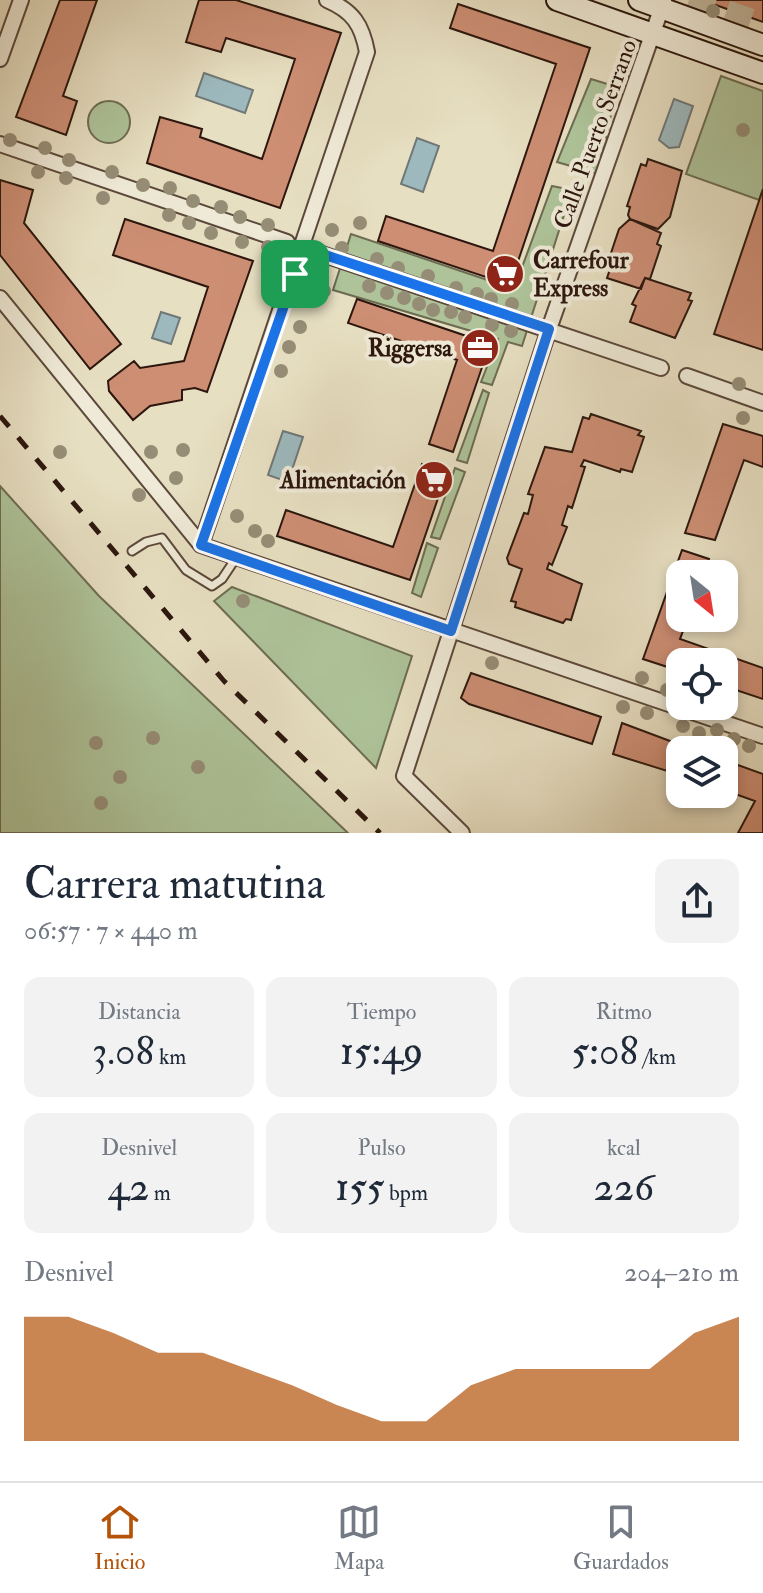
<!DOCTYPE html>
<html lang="es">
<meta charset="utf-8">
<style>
body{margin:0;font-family:"IM FELL Double Pica",serif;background:#f2f2f3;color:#1f2937;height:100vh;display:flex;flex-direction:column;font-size:30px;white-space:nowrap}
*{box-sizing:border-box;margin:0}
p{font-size:26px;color:#747a83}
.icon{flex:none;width:44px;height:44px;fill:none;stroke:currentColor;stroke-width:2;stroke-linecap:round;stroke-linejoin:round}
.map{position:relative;height:833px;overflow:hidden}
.sheet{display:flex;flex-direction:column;background:#fff;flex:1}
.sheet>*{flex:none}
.needle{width:52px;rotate:150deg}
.tools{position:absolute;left:666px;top:560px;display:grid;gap:16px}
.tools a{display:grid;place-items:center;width:72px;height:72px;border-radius:16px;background:#fff;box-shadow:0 4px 12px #0003;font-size:40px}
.pin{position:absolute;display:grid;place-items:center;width:68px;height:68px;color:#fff;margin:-34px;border-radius:16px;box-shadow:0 4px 12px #0006}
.round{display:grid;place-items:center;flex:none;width:84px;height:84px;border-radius:16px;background:#f2f2f3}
.overview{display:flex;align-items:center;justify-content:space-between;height:136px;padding:0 24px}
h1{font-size:44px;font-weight:600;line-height:60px}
.stats{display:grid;grid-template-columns:repeat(3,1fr);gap:12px;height:136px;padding:8px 24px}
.stats div{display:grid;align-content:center;border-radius:16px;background:#f2f2f3;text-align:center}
.stats b{font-size:40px;font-weight:600}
.stats small{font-size:22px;font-weight:400}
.stats p{font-size:22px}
.chart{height:224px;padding:16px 24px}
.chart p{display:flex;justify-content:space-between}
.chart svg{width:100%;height:144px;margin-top:8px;fill:#b45309;opacity:.7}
.tabs{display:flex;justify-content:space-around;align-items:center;height:112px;border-top:2px solid #e0e1e3;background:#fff;font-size:22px;color:#747a83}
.tabs a{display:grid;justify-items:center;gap:4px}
.tabs .active{color:#b45309}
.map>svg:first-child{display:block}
.green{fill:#aec399;stroke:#6d6c53;stroke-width:2}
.water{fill:#9db9be;stroke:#707877;stroke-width:2}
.building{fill:#cd8e74;stroke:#2c160d;stroke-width:2}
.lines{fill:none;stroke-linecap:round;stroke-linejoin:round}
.highway-tunnel{stroke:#c2b79e;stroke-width:26;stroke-dasharray:26 13;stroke-linecap:butt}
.lane-casing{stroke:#5b483a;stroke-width:11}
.street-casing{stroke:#5b483a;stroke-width:18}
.secondary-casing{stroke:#2c160d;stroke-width:24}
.lane{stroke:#efead7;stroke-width:7}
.street{stroke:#efead7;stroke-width:14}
.secondary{stroke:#efead7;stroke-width:20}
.rail{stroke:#2c160d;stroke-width:5;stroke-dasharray:14 14;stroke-linecap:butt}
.tree{fill:#968d76}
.route-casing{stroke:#fff;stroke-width:16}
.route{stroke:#1a73e8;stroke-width:10}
.labels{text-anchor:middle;stroke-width:8;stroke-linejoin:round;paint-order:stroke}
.street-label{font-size:24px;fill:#2c160d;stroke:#efead7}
.poi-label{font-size:24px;font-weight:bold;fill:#2c160d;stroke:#efead7;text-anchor:end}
</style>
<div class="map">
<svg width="763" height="833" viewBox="0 0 763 833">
<rect width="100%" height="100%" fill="#e7dfc2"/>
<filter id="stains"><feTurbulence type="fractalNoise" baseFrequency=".0025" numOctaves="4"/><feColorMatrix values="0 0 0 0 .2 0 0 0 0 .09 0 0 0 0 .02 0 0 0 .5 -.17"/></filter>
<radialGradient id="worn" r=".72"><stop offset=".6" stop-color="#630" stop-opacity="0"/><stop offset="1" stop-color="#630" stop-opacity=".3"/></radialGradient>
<!-- green -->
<path class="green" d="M721,76L763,91V189L759,200L686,174Z
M591,79L617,87L598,174L557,162Z
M88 122a21 21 0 1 1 42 0a21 21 0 1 1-42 0Z
M552,186L572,190L522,346L508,342L492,385L481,382L498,339L333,290L351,234L514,289Z
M483,390L489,393L467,463L457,460Z
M455,468L465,472L440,539L431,537Z
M0,486L99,596L348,833H0Z
M427,543L438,548L421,597L412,593Z
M232,587L412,656L376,768L214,601Z"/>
<!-- water -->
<path class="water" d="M204,73L253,90L245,113L196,96Z
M674,99L693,106L679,147L669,148L659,140Z
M417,138L439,146L423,192L401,184Z
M161,312L180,318L171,344L152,338Z
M283,431L303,437L288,482L268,475Z"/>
<!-- building -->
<path class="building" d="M60,0H97L63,96L77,101L66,135L16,117Z
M199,0H236L341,33L280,208L147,163L160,117L202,129L200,137L262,159L295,59L226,38L221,52L186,42Z
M702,0H763V22L752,18Z
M458,4L590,48L510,285L378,241L386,216L493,251L496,242L556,64L450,28Z
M648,159L682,171L670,217L658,229L630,219L628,215L630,207L627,206L641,164L646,166Z
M0,180L33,190L24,223L121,344L90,369L0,255Z
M763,189V350L714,334Z
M125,219L253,261L207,392L195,388L182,390V400L150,406L133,420L109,391L108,381L134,361L140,368L184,361L208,287L113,255Z
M630,219L661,233L657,244L661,246L650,279L645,278L641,289L607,278L612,263L608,262L619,229Z
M645,278L691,293L688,300L692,301L675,338L630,322L636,306L632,304Z
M357,299L490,344L453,452L429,444L457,360L348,323Z
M591,414L641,431L638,435L644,437L632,472L621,469L620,472L584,460L581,466L585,467L572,508L568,506L562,525L567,527L552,565L549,563L547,569L582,584L571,620L566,619L563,623L515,607L516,602L511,601L522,569L509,564L507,558L524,513L528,514L533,495L528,494L545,447L572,452L583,417L589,419Z
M723,424L763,436V467L744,460L715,540L685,533Z
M422,464L447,472L410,580L277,536L286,510L393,547Z
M682,550L709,559L704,574H680V618H688L680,639L763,668V699L724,686V662H680V671L643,659Z
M471,673L601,717L592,744L469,704L461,698Z
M622,723L694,750H680V775L613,754Z
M724,760L763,774V833H738L755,801L724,790Z"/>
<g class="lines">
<!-- highway-tunnel -->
<path class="highway-tunnel" d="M689,0L763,26"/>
<!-- lane casing -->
<g class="lane-casing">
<path id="lane" d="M132,551L146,542L162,538L186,570L212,586L222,579L236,558"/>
</g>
<!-- street casing -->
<g class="street-casing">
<path id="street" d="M0,59L21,0
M0,144L287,242
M304,248L661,368
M0,298L201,545L763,736
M687,376L763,403
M201,545L367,52C362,25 353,11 327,0
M462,833L404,776L549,329L664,1"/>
</g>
<!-- secondary casing -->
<g class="secondary-casing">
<path id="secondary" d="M557,0L763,73
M639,0L763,45"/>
</g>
<!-- lane -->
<use href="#lane" class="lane"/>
<!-- street -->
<use href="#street" class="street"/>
<!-- secondary -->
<use href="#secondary" class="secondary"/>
<!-- rail -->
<path class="rail" d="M0,416L224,681L380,833"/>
</g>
<!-- trees -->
<g class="tree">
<circle cx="713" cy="11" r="7"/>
<circle cx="743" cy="130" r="7"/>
<circle cx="10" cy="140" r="7"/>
<circle cx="45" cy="148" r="7"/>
<circle cx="69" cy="160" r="7"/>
<circle cx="38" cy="172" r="7"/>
<circle cx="112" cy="172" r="7"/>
<circle cx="66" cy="178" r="7"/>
<circle cx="143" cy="185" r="7"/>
<circle cx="170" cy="188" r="7"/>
<circle cx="103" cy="198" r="7"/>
<circle cx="193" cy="201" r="7"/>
<circle cx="221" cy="207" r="7"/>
<circle cx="169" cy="215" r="7"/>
<circle cx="240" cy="217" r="7"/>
<circle cx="189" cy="223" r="7"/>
<circle cx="360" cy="223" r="7"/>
<circle cx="268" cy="225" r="7"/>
<circle cx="332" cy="230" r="7"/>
<circle cx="211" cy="233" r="7"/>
<circle cx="242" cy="242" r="7"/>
<circle cx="268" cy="247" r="7"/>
<circle cx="342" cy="248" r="7"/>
<circle cx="377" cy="259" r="7"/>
<circle cx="398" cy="268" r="7"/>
<circle cx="428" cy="276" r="7"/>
<circle cx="369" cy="286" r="7"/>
<circle cx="456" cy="288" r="7"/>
<circle cx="324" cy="291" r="7"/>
<circle cx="387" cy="293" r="7"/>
<circle cx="477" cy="294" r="7"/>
<circle cx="404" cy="298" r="7"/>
<circle cx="491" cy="299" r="7"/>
<circle cx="419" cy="304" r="7"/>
<circle cx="512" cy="304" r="7"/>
<circle cx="433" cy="310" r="7"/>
<circle cx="451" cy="312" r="7"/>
<circle cx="465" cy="317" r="7"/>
<circle cx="492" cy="325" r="7"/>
<circle cx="300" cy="327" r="7"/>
<circle cx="511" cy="331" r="7"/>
<circle cx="289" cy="347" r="7"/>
<circle cx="281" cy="371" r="7"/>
<circle cx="739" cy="384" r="7"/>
<circle cx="743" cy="418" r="7"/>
<circle cx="183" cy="450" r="7"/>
<circle cx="60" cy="452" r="7"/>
<circle cx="151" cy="452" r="7"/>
<circle cx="176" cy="478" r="7"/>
<circle cx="139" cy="495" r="7"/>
<circle cx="237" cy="516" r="7"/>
<circle cx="255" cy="531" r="7"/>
<circle cx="268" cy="541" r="7"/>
<circle cx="243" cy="601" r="7"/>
<circle cx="492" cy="663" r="7"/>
<circle cx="642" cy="678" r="7"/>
<circle cx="667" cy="690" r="7"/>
<circle cx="623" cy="707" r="7"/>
<circle cx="647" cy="713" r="7"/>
<circle cx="683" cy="726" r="7"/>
<circle cx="717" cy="730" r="7"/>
<circle cx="699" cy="733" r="7"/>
<circle cx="153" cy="738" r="7"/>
<circle cx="734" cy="739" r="7"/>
<circle cx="96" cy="743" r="7"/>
<circle cx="749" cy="746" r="7"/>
<circle cx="198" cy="767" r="7"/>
<circle cx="120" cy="777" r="7"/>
<circle cx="101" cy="803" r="7"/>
</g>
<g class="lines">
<!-- route casing -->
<g class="route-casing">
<path id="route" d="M304,248L549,329L451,631L201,545Z"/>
</g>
<!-- route -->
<use href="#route" class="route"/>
</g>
<!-- icons -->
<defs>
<g id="supermarket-disc" transform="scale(2)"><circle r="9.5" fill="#8f2418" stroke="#efead7"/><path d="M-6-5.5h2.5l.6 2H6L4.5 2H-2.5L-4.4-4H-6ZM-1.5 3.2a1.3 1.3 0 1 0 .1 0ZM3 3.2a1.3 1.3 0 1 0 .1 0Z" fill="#fff"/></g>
<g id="office-disc" transform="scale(2)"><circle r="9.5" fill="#8f2418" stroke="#efead7"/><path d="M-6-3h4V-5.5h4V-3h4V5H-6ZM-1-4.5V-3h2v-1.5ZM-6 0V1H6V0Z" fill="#fff"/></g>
</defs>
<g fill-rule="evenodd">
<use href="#supermarket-disc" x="505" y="274"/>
<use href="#office-disc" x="480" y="348"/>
<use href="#supermarket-disc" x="434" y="480"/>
</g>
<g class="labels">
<!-- street labels -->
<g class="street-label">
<text transform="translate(595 134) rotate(-70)" y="8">Calle Puerto Serrano</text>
</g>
<!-- poi labels -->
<g class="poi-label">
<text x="533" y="268" text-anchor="start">Carrefour<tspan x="533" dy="28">Express</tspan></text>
<text x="452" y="356">Riggersa</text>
<text x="406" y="488">Alimentación</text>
</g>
</g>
<rect width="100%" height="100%" filter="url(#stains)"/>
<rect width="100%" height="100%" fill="url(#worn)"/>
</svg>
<div class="tools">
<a><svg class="needle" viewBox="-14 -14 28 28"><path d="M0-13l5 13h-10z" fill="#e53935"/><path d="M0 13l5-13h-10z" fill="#747a83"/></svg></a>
<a><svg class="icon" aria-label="locate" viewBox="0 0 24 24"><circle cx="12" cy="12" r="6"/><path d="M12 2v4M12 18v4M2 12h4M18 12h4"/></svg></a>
<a><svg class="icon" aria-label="layers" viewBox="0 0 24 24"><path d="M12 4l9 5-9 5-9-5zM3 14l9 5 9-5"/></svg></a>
</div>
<div class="pin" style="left:295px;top:274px;background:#1e9e55"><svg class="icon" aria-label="arrive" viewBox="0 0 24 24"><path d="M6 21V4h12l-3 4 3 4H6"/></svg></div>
</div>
<section class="sheet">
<div class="overview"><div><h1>Carrera matutina</h1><p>06:57 · 7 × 440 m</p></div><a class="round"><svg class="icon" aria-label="share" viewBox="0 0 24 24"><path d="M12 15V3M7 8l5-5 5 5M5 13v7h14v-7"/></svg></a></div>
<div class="stats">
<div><p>Distancia</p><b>3.08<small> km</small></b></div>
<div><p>Tiempo</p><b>15:49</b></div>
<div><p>Ritmo</p><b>5:08<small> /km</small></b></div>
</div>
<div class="stats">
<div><p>Desnivel</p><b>42<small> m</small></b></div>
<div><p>Pulso</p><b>155<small> bpm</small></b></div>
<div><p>kcal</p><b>226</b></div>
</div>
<div class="chart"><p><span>Desnivel</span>204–210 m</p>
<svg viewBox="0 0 160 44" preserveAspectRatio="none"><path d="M0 44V6L10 6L20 11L30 17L40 17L50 22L60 27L70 33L80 38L90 38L100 27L110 22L120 22L130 22L140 22L150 11L160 6V44z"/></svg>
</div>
</section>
<nav class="tabs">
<a class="active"><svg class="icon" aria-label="home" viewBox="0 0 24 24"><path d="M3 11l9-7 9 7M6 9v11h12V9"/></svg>Inicio</a>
<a><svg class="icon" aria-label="map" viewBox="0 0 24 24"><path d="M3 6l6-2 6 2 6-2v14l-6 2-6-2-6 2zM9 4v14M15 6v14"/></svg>Mapa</a>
<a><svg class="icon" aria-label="saved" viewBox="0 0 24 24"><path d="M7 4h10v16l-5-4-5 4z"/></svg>Guardados</a>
</nav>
